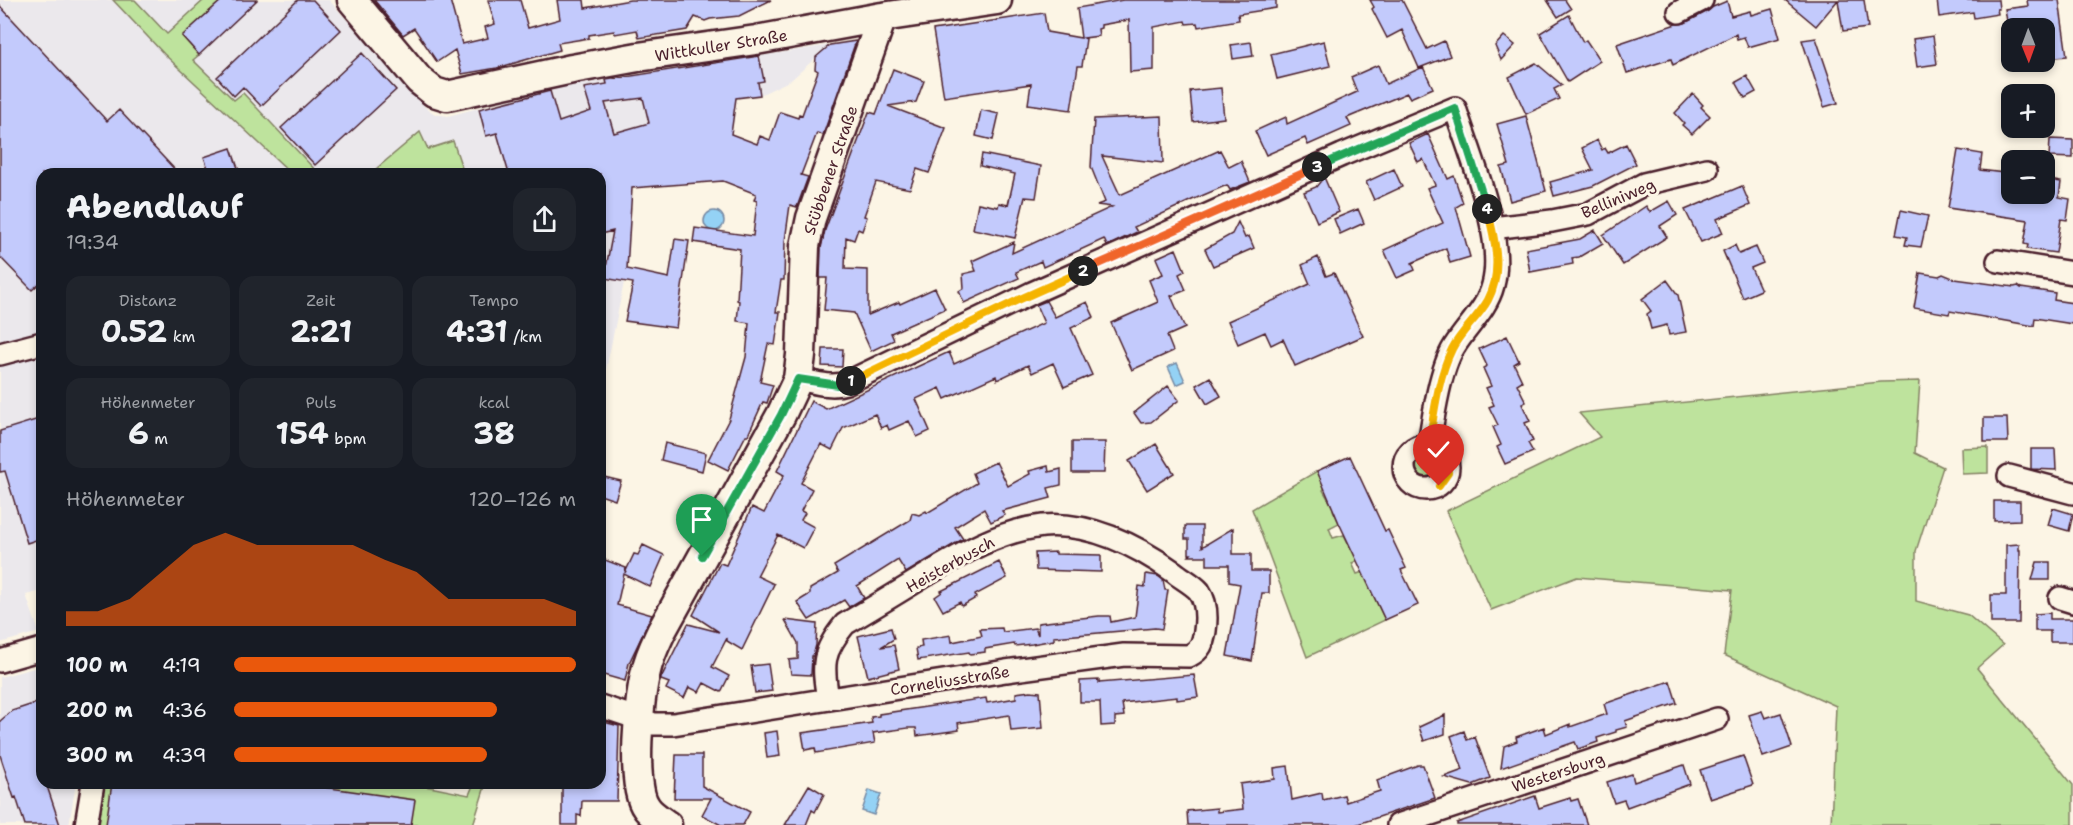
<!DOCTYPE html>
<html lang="de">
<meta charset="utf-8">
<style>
body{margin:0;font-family:"Shantell Sans",sans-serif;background:#20242c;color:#f1f3f6;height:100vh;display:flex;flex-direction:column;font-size:22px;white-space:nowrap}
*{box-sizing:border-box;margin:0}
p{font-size:20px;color:#9ea1a6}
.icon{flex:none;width:33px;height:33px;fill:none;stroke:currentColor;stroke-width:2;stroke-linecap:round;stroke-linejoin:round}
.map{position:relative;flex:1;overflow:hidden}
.drawer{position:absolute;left:36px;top:168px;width:570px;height:621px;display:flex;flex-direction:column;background:#171b24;border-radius:18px;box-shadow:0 3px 9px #0003}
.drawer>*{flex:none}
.needle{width:39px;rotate:179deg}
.controls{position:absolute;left:2001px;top:18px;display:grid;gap:12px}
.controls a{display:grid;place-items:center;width:54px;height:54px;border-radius:12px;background:#171b24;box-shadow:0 3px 9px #0003;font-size:30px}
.pin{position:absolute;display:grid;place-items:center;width:51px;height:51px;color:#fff;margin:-62px -26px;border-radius:50% 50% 50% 0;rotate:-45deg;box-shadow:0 0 6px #0007}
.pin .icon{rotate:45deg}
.km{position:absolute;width:30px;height:30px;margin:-15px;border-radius:50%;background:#222;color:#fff;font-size:16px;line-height:30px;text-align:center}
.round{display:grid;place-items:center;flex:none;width:63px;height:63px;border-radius:18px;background:#20242c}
.head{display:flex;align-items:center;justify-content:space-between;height:102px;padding:0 30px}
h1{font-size:33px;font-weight:700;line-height:45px}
.stats{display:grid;grid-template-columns:repeat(3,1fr);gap:9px;height:102px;padding:6px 30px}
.stats div{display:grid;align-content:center;border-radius:15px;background:#20242c;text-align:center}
.stats b{font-size:30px;font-weight:700}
.stats small{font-size:16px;font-weight:400}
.stats p{font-size:16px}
.chart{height:168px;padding:12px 30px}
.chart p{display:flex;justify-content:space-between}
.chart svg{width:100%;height:108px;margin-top:6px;fill:#ea580c;opacity:.7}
ul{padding:0 30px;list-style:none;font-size:20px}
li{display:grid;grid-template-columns:96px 72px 1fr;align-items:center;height:45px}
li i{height:15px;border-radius:8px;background:#ea580c}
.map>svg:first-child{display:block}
.built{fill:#ebe8ec}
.green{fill:#bee39d;stroke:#848164;stroke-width:1.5}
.water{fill:#94d2f5;stroke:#768aa4;stroke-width:1.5}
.building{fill:#c3cafc;stroke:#4a1f2b;stroke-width:1.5;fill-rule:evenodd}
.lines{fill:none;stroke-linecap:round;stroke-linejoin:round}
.street-casing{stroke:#4a1f2b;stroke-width:26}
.secondary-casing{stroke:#4a1f2b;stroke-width:33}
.street{stroke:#fcf5e5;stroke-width:21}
.secondary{stroke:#fcf5e5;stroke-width:28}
.split-1-casing{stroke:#fff;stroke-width:12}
.split-2-casing{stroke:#fff;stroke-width:12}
.split-3-casing{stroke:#fff;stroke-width:12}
.split-4-casing{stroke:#fff;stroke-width:12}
.split-5-casing{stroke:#fff;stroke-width:12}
.split-1{stroke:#22a559;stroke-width:8}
.split-2{stroke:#f5b400;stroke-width:8}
.split-3{stroke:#f0652b;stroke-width:8}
.split-4{stroke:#22a559;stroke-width:8}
.split-5{stroke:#f5b400;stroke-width:8}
.labels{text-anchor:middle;stroke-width:6;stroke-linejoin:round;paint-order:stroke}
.street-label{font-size:16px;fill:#4a1f2b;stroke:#fcf5e5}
</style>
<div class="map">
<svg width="2073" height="825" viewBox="0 0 2073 825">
<rect width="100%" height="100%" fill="#fcf5e5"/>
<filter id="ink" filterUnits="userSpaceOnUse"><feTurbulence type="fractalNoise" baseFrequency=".0167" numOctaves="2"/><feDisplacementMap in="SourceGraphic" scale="12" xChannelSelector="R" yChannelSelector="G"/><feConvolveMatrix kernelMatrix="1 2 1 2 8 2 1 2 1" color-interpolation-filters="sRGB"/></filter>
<g filter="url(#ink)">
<!-- built -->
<path class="built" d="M0,0H329L426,108L435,114L448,116L550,89L830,45L791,80L760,95L737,98L725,181L632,188L629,258L600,399V174H42V591L26,595L39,632L0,643Z
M42,666V783H76L69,825H0V677Z"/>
<!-- green -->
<path class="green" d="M113,0H135L167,34L204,0H222L182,36L199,55L193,60L234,100L243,93L319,174H292L164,54Z
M420,132L428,149L453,141L464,174H370Z
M1920,381L1915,453L1943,467L1916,551V601L1968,615L2003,645L1977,668L2073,785V825H1831L1836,706L1724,655L1732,590L1577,577L1491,610L1446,511L1600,437L1579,413L1881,382Z
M1988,447V473L1962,474L1961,448Z
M1412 467a15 15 0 1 1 30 0a15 15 0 1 1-30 0Z
M1317,471L1325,488L1323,490L1334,509L1333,510L1339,523L1329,528L1333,538L1344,535L1350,547L1356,545L1362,558L1352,563L1357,574L1368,570L1369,586L1385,620L1307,657L1252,509Z
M105,783H410L469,795L474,783H486L473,825H99Z"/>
<!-- water -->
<path class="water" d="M704 221a10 10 0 1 1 20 0a10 10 0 1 1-20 0Z
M1177,363L1185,381L1176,385L1168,367Z
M869,790L881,794L874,815L862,811Z"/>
<!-- building -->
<path class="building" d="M222,0H257L199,55L182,36Z
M298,0H313L341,30L261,106L243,87L234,96L217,77Z
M374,0H450L462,44L488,38L485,27L495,24L488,0H520L528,28L560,19L557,0H584L585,8L630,0H771L739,16L710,19L705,21L695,17L687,30L639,38L637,30L615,34L614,31L589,35V38L558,43L560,50L497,68L462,74L455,50L437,62L414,28L403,35Z
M1123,0H1276V8L1238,14L1239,20L1198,27L1197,23L1186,24L1185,21L1154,27V70L1130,72L1129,20L1101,25V28L1098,29L1099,36L1084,38L1086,39L1082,66H1078L1071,110L1028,104L1031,84L944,97L933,30L1044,13L1047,32L1081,38L1077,8Z
M1370,0H1402L1427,49L1444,41L1450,56L1419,68L1402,30L1387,38L1372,9L1374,7Z
M1547,0H1565L1571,9L1558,17Z
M1785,0H1838L1816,26Z
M1838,0H1864L1868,28L1843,31Z
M1937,0H1998L1999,9H1997L1998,14L1974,18L1973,12L1939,17Z
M2027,0H2059L2067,56L2044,58V28H2008L2005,9L2028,6Z
M1727,1L1731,16L1750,11L1751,15L1772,9L1780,38L1748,47L1744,37L1737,39L1736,34L1673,65L1671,59L1627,73L1617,44L1676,24L1685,23L1708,11L1713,7Z
M0,6L107,121L119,110L179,174H42V281L32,290L0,257Z
M1569,15L1583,42L1586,40L1600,61L1568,82L1540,33Z
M1504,36L1515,45L1501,60L1495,46Z
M1933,36L1937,64L1917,67L1913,39Z
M1816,38L1838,103L1824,107L1802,40Z
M856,41L823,135L817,133L801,175L808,177L797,207L790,205L785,241L784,280H781L776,312H780L775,345L768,344L760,382L773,385L767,403L763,402L748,435H746L728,470L708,460L729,419L746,357L749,323L737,321L739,301L737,300L740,249L693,242L695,228L753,236L757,201L754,200L756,194L723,181L632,188L627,269L669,278L675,239L689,241L676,328L625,321L633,283L604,278L613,231L600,234V174H509L497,133L486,136L479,109L550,91L559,122L591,111L584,88L607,84L606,80L759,56L764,81L758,82L760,95L736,98L731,134L757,144L760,136L770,140L780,112L798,118L799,114L802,115L818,71L815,69L816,57L830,45ZM643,98L649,123L614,133L605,103Z
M1324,41L1330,66L1277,79L1271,54Z
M1251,42L1253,56L1233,59L1231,45Z
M362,53L396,90L315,165L281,128Z
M1536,63L1562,85L1554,89L1559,99L1526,114L1509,77Z
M1378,65L1386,84L1423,67L1433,88L1410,98L1407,93L1347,118L1351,126L1308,145L1305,138L1266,155L1255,131L1286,117L1287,124L1357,92L1351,77Z
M893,69L924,81L916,102L888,106L946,128L929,173L917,169L910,189L876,182L864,216L867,217L862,231L858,229L854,240L846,237L845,269L868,270V315L899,302L900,304L935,288L945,309L891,333L894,340L871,351L854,313L824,310L827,278H820L821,248L825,230L869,112L876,114Z
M1747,76L1756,92L1745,98L1736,82Z
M1221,88L1224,118L1193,122L1190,91Z
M1693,94L1703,105L1701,107L1710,116L1692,134L1682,125L1684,123L1675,113Z
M981,110L999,114L993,140L976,136Z
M1162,116L1163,163L1102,156L1120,195L1220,150L1229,167L1241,161L1250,182L1230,190L1227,185L1192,200L1134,227L1137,232L1107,246L1104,239L1043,267L1041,261L1016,272L1019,278L964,303L959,291L964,288L963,274L976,271L972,261L1014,242L1012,253L1112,207L1097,205L1105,202L1091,167L1094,119Z
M1526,116L1546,191L1510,201L1501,167L1509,165L1497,124Z
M1428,134L1448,179L1454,176L1463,203L1456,207L1470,257L1450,263L1446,248L1412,263L1415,270L1397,278L1384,250L1443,223L1427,188L1435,185L1423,159L1418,162L1409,143Z
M2050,139L2073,140V158L2049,157Z
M1597,140L1602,150L1605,148L1608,153L1626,144L1636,164L1593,186L1554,196L1550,182L1593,170L1582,148Z
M231,148L240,174H210L204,157Z
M1958,150L1982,154L1980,170L2012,174V194H2044V179L2061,182L2059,197L2070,199L2067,220L2061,219L2056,253L2027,249L2028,245L2024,244L2028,220L1948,208Z
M982,154L1041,166L1036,198L1025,197L1015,238L973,229L978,203L998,207L999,203L1008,205L1015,174L980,166Z
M1394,169L1402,187L1374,200L1366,182Z
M1324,177L1339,212L1317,222L1304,192L1316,187Z
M1742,186L1750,205L1717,219L1723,233L1701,242L1685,210Z
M1669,201L1677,215L1660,226L1667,237L1623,265L1603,235L1646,206L1650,212Z
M1358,209L1364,223L1340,234L1334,219Z
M1901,210L1928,216L1921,247L1905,245L1907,237L1896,235Z
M1238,222L1245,238L1249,236L1254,248L1213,266L1205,249L1232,234Z
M1595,230L1603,243L1579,257L1572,258L1573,264L1530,272L1526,249L1580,239Z
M1735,245L1739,254L1756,247L1763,263L1751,268L1761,290L1743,298L1723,251Z
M1176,249L1185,271L1179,274L1186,290L1171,296L1185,328L1167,336L1173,351L1132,370L1111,323L1158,302L1149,280L1163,274L1156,258Z
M1318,257L1326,276L1334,273L1363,336L1295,366L1283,339L1271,345L1265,332L1238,344L1228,321L1310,284L1302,265Z
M1920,273L1939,276L1943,274L1955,279L2014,287L2018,286L2021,288L2055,293L2054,300L2073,303V324L2035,318L2034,326L1950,311L1949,314L1914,308Z
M1667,280L1678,295L1686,332L1669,335L1667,325L1651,329L1647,314L1651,311L1642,299Z
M1046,301L1055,317L1087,302L1094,317L1071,328L1092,375L1064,387L1053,363L1032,373L1028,365L997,380L996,376L945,399L940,388L916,399L930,431L917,437L909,421L889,430L887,425L881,428L875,414L843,428L832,450L821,444L801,483L812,489L801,511L805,513L801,520L814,527L803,548L778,535L757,576L774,584L742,650L727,641V638L712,667L729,676L721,692L704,683L699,692L689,687L684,698L666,689L669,683L661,680V678L688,624L719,632L693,615L720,563L726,565L752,507L764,513L784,475L777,471L811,401L826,409L949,352L954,364L1044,323L1036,305Z
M1507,336L1519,361L1514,364L1522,381L1517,384L1526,402L1522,404L1530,421L1525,423L1533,441L1528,443L1533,452L1505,464L1497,447L1501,445L1493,427L1498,425L1489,407L1494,405L1486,388L1491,386L1483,368L1487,366L1479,349Z
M823,349H843L842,367L822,366Z
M1210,377L1221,396L1207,404L1196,385Z
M1168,386L1179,400L1151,422L1141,423L1134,413Z
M42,418V538L27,543L5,471L0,472V431Z
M1984,418H2007L2008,442H1984Z
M1072,442H1105L1104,473H1072Z
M665,443L706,453L702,471L661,460Z
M1156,444L1174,473L1147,490L1129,461Z
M2031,449H2055L2056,470L2031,469Z
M1350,456L1385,531L1388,530L1406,568L1401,570L1418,605L1385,620L1339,523L1317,471Z
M996,462L1008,486L1030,474L1029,471L1048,466L1049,472L1061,469V485L1048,488L1051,498L1002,511L1005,515L991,522L984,509L955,527L963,539L906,573L898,560L857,586L864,598L849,607L844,600L809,620L797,602L810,594V589L838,573L834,566L910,520L912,513L919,515L926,511L927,513L977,483L973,473Z
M600,476L621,481L615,500L600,495Z
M1994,501H2020V520L1994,521Z
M2053,508L2073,514L2069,531L2048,525Z
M1185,526H1202V547L1233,528V554H1251V571H1269V593H1262L1252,661L1227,656L1240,584L1229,582V565H1207V556H1189L1191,554H1189V539H1185Z
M2019,544V550H2020L2019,623H1991V595H2006V545Z
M643,545L664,555L650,587L624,574L617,605L652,615L629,663L625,681L600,674V558L626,568L625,573L634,554L638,555Z
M1056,552V554L1101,555V572L1036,570L1035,553Z
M999,562L1007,578L975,595L976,598L962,606L960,602L943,611L935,597L942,592L941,591Z
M2037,562H2050V580H2032Z
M1146,574L1158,576L1163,580L1165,590H1168L1162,629L1155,628L1054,637V640L1032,644L1015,646L1014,644L985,649V652L978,653L970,654L969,652L918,660L916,648L922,647L921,640L951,635L952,642L982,636L980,629L1002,628L1003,632L1035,628L1038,635V623L1099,616H1110L1111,622L1135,617L1139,586L1145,587Z
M2050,613V619H2073V642H2050V631H2035V614Z
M785,620L817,624L816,645L813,656H812L811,675L791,674L789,660L798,659V643Z
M891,628L894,639L881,647L894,645L899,669L868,677L858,636Z
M768,664L772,691L755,693L751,666Z
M1194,675L1198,697L1177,700V697L1122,703L1124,716L1115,717V725L1101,726L1100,702H1080V681L1099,680V683Z
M1670,681L1677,703L1625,721L1627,727L1616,730V732L1597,738L1598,742L1578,749L1575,742L1501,768L1504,746L1517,741L1516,737L1544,727L1546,734L1570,724V727L1607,714L1604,704Z
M1030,691L1040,692L1043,728L1011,731L1009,715L958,723L959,730L917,736L916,728H908L873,733L875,743L816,753L815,748L805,750L802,733L872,723L871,717L879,716V714L986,698L987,703L1016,698V693Z
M39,702H42V783H46L60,825H25L16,797L14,798L0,755V721L12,711Z
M1762,711L1765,718L1781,713L1792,747L1763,757L1749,715Z
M1445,715V734L1424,741L1419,727Z
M600,721L619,726L617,801H582L581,816L577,815V825H562V783H600Z
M777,731L780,756L767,758L764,733Z
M1464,731L1467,740L1475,737L1490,778L1472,785L1444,777L1463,770L1451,736Z
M676,755H702V786L750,812L743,825H721L702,815L711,798H674Z
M1743,756L1753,785L1710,799L1700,770Z
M1418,765H1423L1435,798L1355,825H1188L1187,811L1217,808V812L1243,809L1240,784L1275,779L1274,768L1288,766L1292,800L1322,793L1323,800L1344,795L1346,802L1380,791L1377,780Z
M1684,765L1690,784L1627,807L1624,800L1614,803L1607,782L1632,774L1634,782Z
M112,783H295L415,800L411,825H106Z
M809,785L824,794L815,812L812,810L806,825H785Z
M1535,796L1539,808L1570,798L1571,801L1578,799L1587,825H1457V823Z"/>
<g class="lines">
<!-- street casing -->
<g class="street-casing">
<path id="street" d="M1679,12L1702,0
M1492,228L1552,221L1588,214L1644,184L1707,169
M1998,261L2073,273
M0,354L42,343
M798,379C814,382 830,388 846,383L1032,293L1342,155L1455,108C1470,155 1506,238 1493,285C1487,309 1466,327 1454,347C1440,369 1433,418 1429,444
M1404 467a22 22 0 1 1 44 0a22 22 0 1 1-44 0Z
M2009,476L2073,493
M2060,598L2073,602
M0,661L42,649
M600,706L654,724H673L1006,671L1124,655L1189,656C1201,650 1203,643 1205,631C1207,617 1207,603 1199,591C1193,584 1181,578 1174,572C1136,545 1091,522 1043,526C998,531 961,554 923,577C897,593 871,609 845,624C822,652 822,664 828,699
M86,825L93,783
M1398,825L1717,719"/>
</g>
<!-- secondary casing -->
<g class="secondary-casing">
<path id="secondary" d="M352,0L419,80L434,92L447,96L572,69L638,57L756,40L882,17L997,0
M667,825C660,820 650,814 646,807C630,786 639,697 646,671C649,657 655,645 661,632L781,415L798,379L801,355L805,246L811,218L882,17"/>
</g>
<!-- street -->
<use href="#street" class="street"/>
<!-- secondary -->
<use href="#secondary" class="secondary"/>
</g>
</g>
<g class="lines" filter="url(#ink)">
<!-- split-1 casing -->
<g class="split-1-casing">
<path id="split-1" d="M702,556L781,415L798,379L838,385L851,381"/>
</g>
<!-- split-2 casing -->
<g class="split-2-casing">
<path id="split-2" d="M851,381L1018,300L1083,271"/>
</g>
<!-- split-3 casing -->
<g class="split-3-casing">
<path id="split-3" d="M1083,271L1317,167"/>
</g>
<!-- split-4 casing -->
<g class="split-4-casing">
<path id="split-4" d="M1317,167L1455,108L1487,209"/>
</g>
<!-- split-5 casing -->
<g class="split-5-casing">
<path id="split-5" d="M1439,486L1448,473L1447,458L1437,447L1429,444C1434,414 1438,377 1452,349C1461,331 1478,318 1488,300C1503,272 1495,238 1487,209"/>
</g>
<!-- split-1 -->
<use href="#split-1" class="split-1"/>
<!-- split-2 -->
<use href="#split-2" class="split-2"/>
<!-- split-3 -->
<use href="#split-3" class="split-3"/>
<!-- split-4 -->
<use href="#split-4" class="split-4"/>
<!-- split-5 -->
<use href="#split-5" class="split-5"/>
</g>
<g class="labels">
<!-- street labels -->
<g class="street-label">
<text transform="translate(721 45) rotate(-9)" y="6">Wittkuller Straße</text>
<text transform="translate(830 170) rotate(-71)" y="6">Stübbener Straße</text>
<text transform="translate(1618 198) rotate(-23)" y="6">Belliniweg</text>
<text transform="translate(950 564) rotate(-29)" y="6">Heisterbusch</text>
<text transform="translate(950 680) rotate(-9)" y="6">Corneliusstraße</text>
<text transform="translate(1558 772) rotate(-18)" y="6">Westersburg</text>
</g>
</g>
</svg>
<div class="controls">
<a><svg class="needle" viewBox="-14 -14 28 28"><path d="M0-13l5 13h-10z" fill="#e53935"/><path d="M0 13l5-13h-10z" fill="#9ea1a6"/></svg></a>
<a>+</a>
<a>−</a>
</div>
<div class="pin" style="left:702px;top:556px;background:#1e9e55"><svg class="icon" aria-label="arrive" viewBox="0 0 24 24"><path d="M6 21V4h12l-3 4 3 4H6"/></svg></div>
<div class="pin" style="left:1439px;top:486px;background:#d93025"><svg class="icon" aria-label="check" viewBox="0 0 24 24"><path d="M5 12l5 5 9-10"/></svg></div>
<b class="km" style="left:851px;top:381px">1</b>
<b class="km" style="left:1083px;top:271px">2</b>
<b class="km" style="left:1317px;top:167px">3</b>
<b class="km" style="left:1487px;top:209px">4</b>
<section class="drawer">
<div class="head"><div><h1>Abendlauf</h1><p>19:34</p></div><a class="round"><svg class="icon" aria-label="share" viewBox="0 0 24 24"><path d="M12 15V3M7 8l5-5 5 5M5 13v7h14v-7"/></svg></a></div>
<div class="stats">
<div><p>Distanz</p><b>0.52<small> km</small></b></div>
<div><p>Zeit</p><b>2:21</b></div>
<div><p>Tempo</p><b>4:31<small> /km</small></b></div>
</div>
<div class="stats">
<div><p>Höhenmeter</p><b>6<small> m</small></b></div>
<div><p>Puls</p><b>154<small> bpm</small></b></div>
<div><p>kcal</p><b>38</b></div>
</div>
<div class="chart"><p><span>Höhenmeter</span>120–126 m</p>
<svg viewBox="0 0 160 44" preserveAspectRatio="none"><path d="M0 44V38L10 38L20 33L30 22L40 11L50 6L60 11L70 11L80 11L90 11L100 17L110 22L120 33L130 33L140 33L150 33L160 38V44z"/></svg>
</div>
<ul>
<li><b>100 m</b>4:19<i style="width:100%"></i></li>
<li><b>200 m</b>4:36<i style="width:77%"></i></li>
<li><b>300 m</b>4:39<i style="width:74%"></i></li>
</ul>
</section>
</div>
